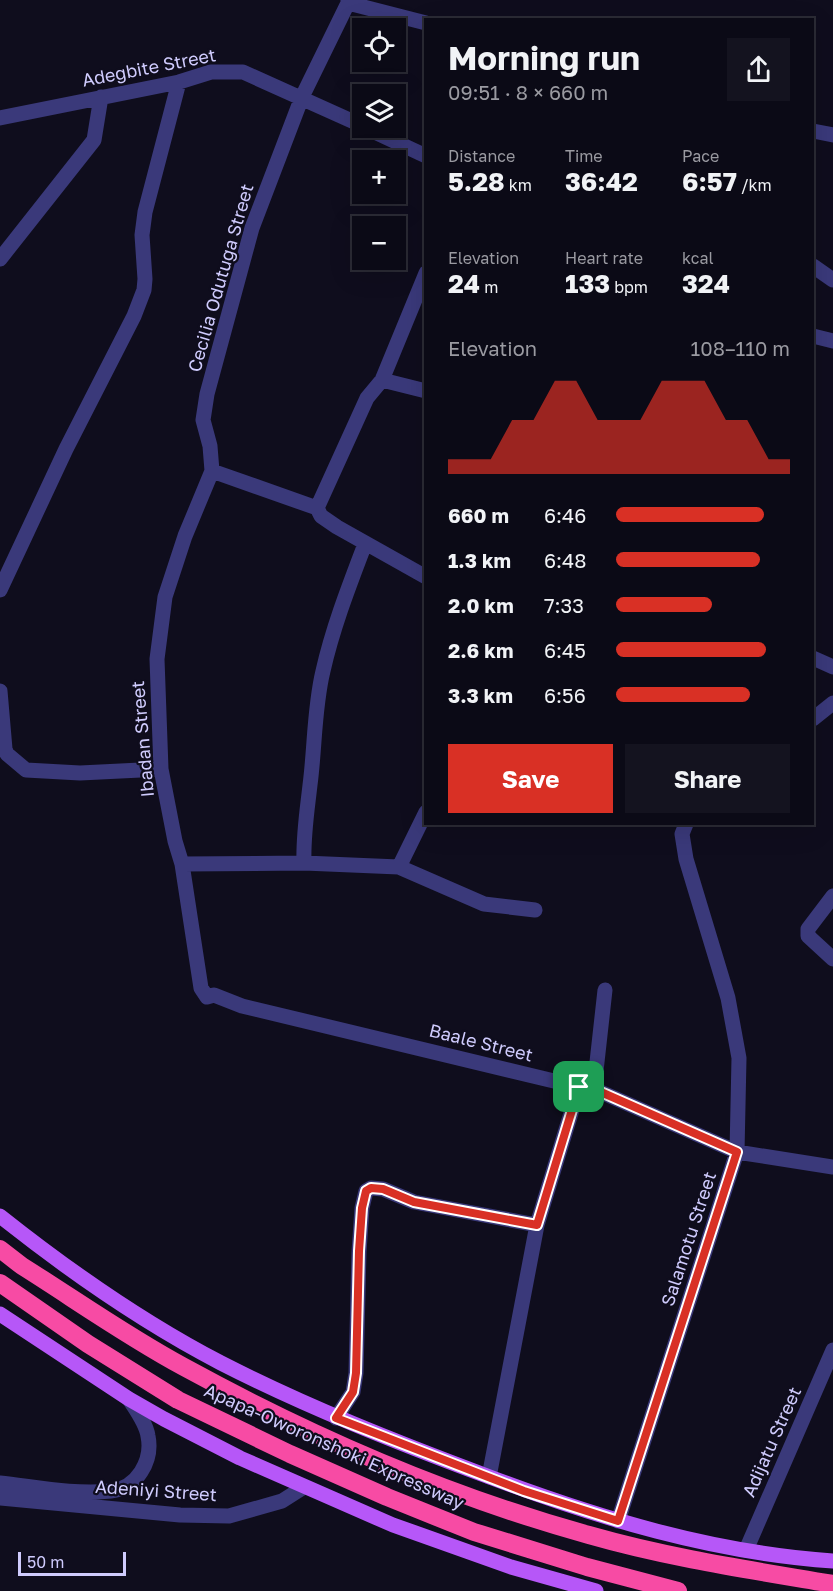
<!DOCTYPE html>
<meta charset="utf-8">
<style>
body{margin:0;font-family:"Golos Text",sans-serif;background:#14131f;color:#f1f3f6;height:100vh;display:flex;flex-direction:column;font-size:22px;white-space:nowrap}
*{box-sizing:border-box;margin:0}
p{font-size:20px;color:#9a9aa1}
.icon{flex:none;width:33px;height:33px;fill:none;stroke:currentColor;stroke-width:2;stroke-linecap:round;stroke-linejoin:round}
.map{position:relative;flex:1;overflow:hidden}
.sheet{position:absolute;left:424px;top:18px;width:390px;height:807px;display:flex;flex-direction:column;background:#0b0a16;border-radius:0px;box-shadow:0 6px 24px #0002,0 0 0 2px #2b2b35}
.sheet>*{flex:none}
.buttons{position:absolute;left:352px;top:18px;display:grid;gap:12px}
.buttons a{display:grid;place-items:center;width:54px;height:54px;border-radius:0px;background:#0b0a16;box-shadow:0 6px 24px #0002,0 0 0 2px #2b2b35;font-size:30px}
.scale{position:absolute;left:18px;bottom:15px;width:108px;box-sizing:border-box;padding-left:6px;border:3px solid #cfcbfd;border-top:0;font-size:16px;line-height:21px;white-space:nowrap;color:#cfcbfd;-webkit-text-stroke:4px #0f0d1d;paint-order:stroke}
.pin{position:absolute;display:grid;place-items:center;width:51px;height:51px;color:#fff;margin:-26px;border-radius:12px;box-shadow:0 3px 9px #0006}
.round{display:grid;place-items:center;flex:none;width:63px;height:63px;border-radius:0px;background:#14131f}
.headline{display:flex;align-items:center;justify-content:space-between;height:102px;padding:0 24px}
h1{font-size:33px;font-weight:700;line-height:45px}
.stats{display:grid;grid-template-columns:repeat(3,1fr);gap:9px;height:102px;padding:6px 24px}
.stats div{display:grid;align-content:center}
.stats b{font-size:26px;font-weight:700}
.stats small{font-size:16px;font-weight:400}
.stats p{font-size:16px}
.chart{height:168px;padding:12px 24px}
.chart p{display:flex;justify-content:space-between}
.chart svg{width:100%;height:108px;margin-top:6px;fill:#d93025;opacity:.7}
.button{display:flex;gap:12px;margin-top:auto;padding:12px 24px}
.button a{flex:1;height:69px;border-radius:0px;background:#d93025;color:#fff;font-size:24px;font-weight:700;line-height:69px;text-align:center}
.button a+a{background:#14131f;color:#f1f3f6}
ul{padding:0 24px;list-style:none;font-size:20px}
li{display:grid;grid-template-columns:96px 72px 1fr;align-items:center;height:45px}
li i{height:15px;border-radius:8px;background:#d93025}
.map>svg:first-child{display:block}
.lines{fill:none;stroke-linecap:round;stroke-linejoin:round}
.minor{stroke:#3a397a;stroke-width:15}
.tertiary{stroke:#3a397a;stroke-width:15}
.primary{stroke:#b657f8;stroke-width:15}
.motorway{stroke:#f74ba4;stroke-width:18}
.route-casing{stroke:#fff;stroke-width:12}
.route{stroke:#d93025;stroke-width:8}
.labels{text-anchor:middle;stroke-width:4.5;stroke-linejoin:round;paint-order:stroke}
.street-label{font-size:18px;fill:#cfcbfd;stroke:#0f0d1d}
</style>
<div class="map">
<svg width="833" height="1591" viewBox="0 0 833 1591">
<rect width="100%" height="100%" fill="#0f0d1d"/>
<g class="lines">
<!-- minor -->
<path class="minor" d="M348,0V3L426,23
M348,3L302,97L252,228L207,394L203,420L210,446L212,471L185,536L165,597L157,659L161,769L175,841L182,864L201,988L207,997L214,995L242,1006L579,1087L594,1089L737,1152L833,1167
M0,118L179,82L211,72H243L363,126
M366,128L426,156
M813,131L833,135
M0,259L94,140L101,97
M813,266L833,280
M426,273L382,380L367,398L317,508L321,516L337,527L426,577
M813,336L833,341
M382,380L426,391
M212,471L317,508
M0,590L66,449L134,316L144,290L145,279L142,235L145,212L179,82
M813,658L833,667
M0,691L5,749L7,754L26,770L80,773L161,769
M813,719L833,703
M304,863C303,836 307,812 310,785C315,747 314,708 323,671C333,627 349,586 365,544
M182,864L304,863L399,867L484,904L535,910
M399,867L426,812
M833,896L808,929V936L833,959
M594,1089L605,990
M336,1418L353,1392L356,1373L359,1252L362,1208L366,1191L371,1188L383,1189L414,1202L537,1225
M489,1477L537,1225L579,1087
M618,1521L737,1152L739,1058L728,998L686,859L682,834L686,824
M746,1550L833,1350"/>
<!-- tertiary -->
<path class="tertiary" d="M0,1483C36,1487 75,1495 111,1491C137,1488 153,1461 148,1436C146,1423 136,1410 129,1399
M0,1498L180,1515L229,1516L282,1501L304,1487"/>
<!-- primary -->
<path class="primary" d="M0,1216C68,1270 144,1323 221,1363C307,1407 396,1442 487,1476C598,1518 714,1553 833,1561
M0,1314L129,1399L164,1419L240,1458L393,1525L511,1567L596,1591"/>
<!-- motorway -->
<path class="motorway" d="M0,1249L22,1266C76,1300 128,1337 184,1367C312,1437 448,1496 589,1535C669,1558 751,1570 833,1584
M0,1283L88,1344L178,1400L290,1454L387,1497L474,1532L587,1567L678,1591"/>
</g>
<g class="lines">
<!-- route casing -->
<g class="route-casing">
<path id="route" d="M579,1087L594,1089L737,1152L618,1521L524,1491L336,1418L353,1392L356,1373L359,1251L362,1208L366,1191L371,1188L383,1189L414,1202L537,1225Z"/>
</g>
<!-- route -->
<use href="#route" class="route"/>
</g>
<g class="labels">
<!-- street labels -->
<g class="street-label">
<text transform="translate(149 68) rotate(-11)" y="6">Adegbite Street</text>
<text transform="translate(221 278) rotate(-74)" y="6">Cecilia Odutuga Street</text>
<text transform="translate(143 739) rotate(-95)" y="6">Ibadan Street</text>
<text transform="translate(481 1043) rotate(14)" y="6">Baale Street</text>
<text transform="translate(689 1239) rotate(-72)" y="6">Salamotu Street</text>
<text transform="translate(772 1442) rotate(-66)" y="6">Adijatu Street</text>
<text transform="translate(334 1447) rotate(24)" y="6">Apapa-Oworonshoki Expressway</text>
<text transform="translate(156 1491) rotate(4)" y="6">Adeniyi Street</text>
</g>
</g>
</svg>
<div class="buttons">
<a><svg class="icon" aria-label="locate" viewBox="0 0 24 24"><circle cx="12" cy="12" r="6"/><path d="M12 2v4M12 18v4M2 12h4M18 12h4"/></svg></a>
<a><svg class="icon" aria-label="layers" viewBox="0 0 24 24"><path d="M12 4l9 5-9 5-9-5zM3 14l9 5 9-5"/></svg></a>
<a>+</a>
<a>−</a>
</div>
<div class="scale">50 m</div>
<div class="pin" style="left:579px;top:1087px;background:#1e9e55"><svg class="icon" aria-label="arrive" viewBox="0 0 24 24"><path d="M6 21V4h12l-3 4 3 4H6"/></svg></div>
<section class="sheet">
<div class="headline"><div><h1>Morning run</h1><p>09:51 · 8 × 660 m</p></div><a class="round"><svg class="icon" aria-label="share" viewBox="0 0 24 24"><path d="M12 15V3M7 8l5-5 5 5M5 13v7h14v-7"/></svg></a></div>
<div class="stats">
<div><p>Distance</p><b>5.28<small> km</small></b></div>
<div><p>Time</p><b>36:42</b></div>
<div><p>Pace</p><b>6:57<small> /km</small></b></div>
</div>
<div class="stats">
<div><p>Elevation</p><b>24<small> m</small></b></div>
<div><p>Heart rate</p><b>133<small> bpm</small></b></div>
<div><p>kcal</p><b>324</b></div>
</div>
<div class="chart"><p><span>Elevation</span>108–110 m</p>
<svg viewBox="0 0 160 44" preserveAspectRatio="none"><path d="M0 44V38L10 38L20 38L30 22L40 22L50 6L60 6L70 22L80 22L90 22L100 6L110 6L120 6L130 22L140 22L150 38L160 38V44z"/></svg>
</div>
<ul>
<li><b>660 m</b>6:46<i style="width:85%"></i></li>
<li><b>1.3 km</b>6:48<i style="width:83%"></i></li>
<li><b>2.0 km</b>7:33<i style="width:55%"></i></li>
<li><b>2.6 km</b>6:45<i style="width:86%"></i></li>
<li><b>3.3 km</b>6:56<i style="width:77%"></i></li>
</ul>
<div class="button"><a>Save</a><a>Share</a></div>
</section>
</div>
